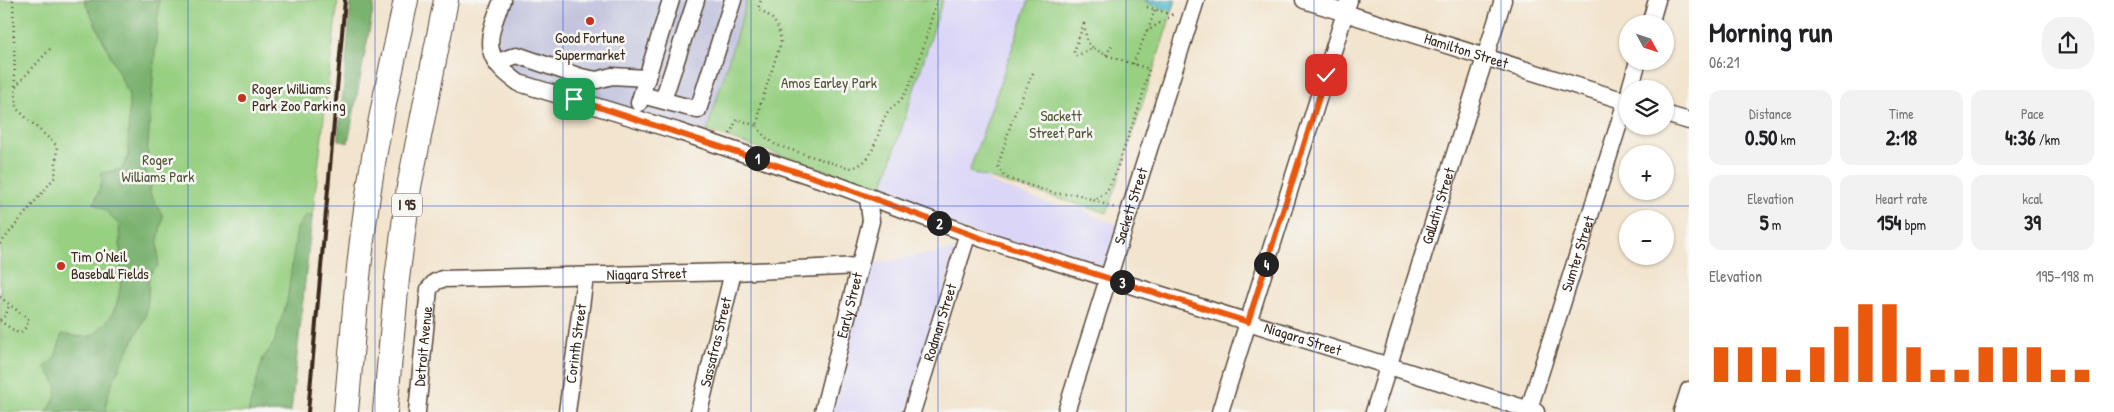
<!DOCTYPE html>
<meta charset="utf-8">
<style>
body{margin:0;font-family:"Patrick Hand",sans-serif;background:#f2f2f2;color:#202124;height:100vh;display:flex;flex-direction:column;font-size:19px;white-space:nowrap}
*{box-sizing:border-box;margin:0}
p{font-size:16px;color:#757577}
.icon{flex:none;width:28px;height:28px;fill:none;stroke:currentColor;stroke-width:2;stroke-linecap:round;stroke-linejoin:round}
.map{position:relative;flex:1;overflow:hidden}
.sheet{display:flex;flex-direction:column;background:#fff;width:425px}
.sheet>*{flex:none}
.needle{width:32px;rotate:130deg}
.tools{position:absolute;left:1619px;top:15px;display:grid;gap:10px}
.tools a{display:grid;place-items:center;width:55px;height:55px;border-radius:50%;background:#fff;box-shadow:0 1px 4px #0004;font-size:25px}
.pin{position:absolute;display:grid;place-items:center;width:42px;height:42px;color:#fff;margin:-21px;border-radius:10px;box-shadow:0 2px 8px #0006}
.km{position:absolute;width:25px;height:25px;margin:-12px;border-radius:50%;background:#222;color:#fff;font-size:14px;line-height:25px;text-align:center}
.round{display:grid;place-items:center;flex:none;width:52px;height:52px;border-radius:20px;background:#f2f2f2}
.head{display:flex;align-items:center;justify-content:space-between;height:85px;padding:0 20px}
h1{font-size:28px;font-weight:800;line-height:38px}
.stats{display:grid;grid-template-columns:repeat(3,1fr);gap:8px;height:85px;padding:5px 20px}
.stats div{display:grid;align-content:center;border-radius:12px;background:#f2f2f2;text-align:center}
.stats b{font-size:21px;font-weight:800}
.stats small{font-size:14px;font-weight:400}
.stats p{font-size:14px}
.chart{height:140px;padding:10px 20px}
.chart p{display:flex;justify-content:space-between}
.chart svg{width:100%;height:90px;margin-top:5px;stroke:#ea580c;stroke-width:6}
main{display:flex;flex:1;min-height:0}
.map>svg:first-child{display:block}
.built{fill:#dbd6f7}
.industrial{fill:#c1c2dd}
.green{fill:#98d082;stroke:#6a7d50}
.forest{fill:#7ab270;stroke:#5a6e47}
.water{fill:#50bbcc;stroke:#467275}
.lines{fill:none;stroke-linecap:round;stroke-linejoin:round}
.minor-casing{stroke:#564638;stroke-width:19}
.highway-casing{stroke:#564638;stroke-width:26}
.path{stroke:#564638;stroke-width:2.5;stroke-dasharray:1 4;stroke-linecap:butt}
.minor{stroke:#fff;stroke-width:16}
.highway{stroke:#fff;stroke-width:24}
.rail{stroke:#3b2a1e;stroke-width:4}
.route-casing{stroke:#fff;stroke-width:10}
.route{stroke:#ea580c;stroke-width:6}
.grid{fill:none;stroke:#1d4ed8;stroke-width:1;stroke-opacity:0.55}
.poi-dot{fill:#c8321e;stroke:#f6f6f2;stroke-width:2}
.labels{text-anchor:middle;stroke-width:5;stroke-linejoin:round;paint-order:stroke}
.shield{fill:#f6f6f2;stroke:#73675e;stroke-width:1}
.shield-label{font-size:14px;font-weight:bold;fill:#3b2a1e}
.poi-label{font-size:15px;fill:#3b2a1e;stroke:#f6f6f2;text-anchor:start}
.street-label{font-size:15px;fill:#3b2a1e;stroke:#f6f6f2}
.park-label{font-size:15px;fill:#525437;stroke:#f6f6f2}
</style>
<main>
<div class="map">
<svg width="1689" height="412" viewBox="0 0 1689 412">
<rect width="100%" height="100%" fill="#f6f6f2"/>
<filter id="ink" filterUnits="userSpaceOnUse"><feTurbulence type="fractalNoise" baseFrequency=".02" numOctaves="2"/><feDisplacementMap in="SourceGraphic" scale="10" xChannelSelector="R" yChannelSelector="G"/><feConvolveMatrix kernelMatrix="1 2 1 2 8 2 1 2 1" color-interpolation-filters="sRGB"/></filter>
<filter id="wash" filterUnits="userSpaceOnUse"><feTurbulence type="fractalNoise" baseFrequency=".0096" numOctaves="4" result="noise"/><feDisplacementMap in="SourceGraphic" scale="20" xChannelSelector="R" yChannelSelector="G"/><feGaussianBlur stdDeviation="1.12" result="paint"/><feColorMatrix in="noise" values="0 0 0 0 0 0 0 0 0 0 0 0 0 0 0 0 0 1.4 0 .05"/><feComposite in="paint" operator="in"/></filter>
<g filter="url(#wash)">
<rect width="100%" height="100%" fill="#f2e4cd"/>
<!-- built -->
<path class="built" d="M941,0H1051L989,182L1053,205L1073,209H1083L1097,218L1120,225L1105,276L866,197L894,119L925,58L926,46L932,37L938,16V4Z
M956,249L909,412H823L865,265Z"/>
<!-- industrial -->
<path class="industrial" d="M503,0H754L706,141L522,85L495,61Z"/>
<!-- green -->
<path class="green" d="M0,0H338L300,320L284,412H0Z
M747,0H943L882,189L707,131Z
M1029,0H1176L1107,213L969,172Z"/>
<!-- forest -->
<path class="forest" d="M84,0H159L146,171L151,182L150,193L163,216L158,240V266L149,275C148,288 149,304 145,317C137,337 100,394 107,412H47C61,391 59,387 45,367L55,358L62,334C71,335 84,339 93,335C96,334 99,329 101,327C129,304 120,257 119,225L105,210L94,204L102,181L101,173L122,169L128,156L129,95Z
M351,0H375L348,143L339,140L338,134L345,75Z
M309,214L312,216L291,412H248L263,358L274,343L287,301L297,228L304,217Z"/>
<!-- water -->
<path class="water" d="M1144,0H1175L1172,11L1148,3Z"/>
</g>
<g filter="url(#ink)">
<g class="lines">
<!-- minor casing -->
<g class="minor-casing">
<g id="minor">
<path id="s1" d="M502,0C487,39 480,56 519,83L677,131L837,185L983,239L1536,412"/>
<path id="s2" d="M1304,0L1628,102"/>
<path d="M1650,24L1657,0"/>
<path d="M496,63L517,55L581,77"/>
<path d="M1630,89L1638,61"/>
<path d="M642,95L698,110L733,0"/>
<path d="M573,99L581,77L597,80L612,76L647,78"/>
<path d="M663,100L696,0"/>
<path d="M639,103L671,0"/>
<path d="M1665,114L1689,121"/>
<path id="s3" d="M417,412L429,289L435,282L442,279L733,272L859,266"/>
<path id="s4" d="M567,412L585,277"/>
<path id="s5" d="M699,412L733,272"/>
<path id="s6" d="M823,412L871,221L868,198"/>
<path id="s7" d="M912,412L968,233"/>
<path id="s8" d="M1066,412L1196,0"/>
<path d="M1220,412L1349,0"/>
<path id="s9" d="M1374,412L1503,0"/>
<path id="s10" d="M1528,412L1628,95"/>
<path d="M1682,412L1689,390"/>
</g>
</g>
<!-- highway casing -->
<g class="highway-casing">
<path id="highway" d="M346,412C353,335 358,258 370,182C379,121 393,61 406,0
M385,412L397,279L409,187L446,0"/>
</g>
<!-- path -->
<path class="path" d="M13,0L15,86
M1147,7L1174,15
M1084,23L1074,52L1076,56L1093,48L1106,55L1149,69L1141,101L1114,177L1106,192L1094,201
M1084,24L1087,42L1093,48
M1148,30L1155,9
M1106,55L1112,45
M1133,64L1147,31L1173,15
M1033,73L1012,120L998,166L1001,172L1009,179L1057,194H1077L1115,208
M757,126L764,136L776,145L848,168C876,166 875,134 886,115C890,107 900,103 904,95C920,67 927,31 937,0
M730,134L737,119L757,126L761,103L781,42C779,25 773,16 758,9L761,0
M0,244L55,177L57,146L17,109L15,87L50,49
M0,297L28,319C28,326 24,331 18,333L0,321
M0,320L6,315L9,305"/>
<!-- minor -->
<use href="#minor" class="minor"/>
<!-- highway -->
<use href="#highway" class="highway"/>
<!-- rail -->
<path class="rail" d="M308,412L345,0"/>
</g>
</g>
<g class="lines" filter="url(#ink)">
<!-- route casing -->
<g class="route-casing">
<path id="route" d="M574,99L837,185L983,239L1248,322L1326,75"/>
</g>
<!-- route -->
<use href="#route" class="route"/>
</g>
<!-- grid -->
<path class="grid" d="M188,0V412M375,0V412M563,0V412M751,0V412M938,0V412M1126,0V412M1314,0V412M1501,0V412M0,206H1689"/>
<!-- markers -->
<g class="poi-dot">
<circle cx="590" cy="21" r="5"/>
<circle cx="242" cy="98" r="5"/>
<circle cx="61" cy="266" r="5"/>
</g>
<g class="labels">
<!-- shield labels -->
<rect class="shield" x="392" y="193.5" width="30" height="23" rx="4"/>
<g class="shield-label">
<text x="407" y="210">I 95</text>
</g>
<!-- poi labels -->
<g class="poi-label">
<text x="590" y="43" text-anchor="middle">Good Fortune<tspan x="590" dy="17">Supermarket</tspan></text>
<text x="252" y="94">Roger Williams<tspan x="252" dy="17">Park Zoo Parking</tspan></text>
<text x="71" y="262">Tim O'Neil<tspan x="71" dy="17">Baseball Fields</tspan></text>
</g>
<!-- street labels -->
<g class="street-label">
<text dy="5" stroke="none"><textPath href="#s2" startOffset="170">Hamilton Street</textPath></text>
<text dy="5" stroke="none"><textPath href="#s8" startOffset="216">Sackett Street</textPath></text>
<text dy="5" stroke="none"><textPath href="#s9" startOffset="216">Gallatin Street</textPath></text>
<text dy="5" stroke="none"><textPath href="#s10" startOffset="166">Sumter Street</textPath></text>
<text dy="5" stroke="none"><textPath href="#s3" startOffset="345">Niagara Street</textPath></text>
<text dy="5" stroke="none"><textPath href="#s6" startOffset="110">Early Street</textPath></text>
<text dy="5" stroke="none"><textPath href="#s7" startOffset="94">Rodman Street</textPath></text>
<text dy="5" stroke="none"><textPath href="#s1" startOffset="921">Niagara Street</textPath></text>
<text dy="5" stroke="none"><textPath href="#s5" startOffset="72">Sassafras Street</textPath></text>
<text dy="5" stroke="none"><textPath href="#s4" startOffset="69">Corinth Street</textPath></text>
<text dy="5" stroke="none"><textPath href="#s3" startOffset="66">Detroit Avenue</textPath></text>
</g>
<!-- park labels -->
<g class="park-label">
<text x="829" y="88">Amos Earley Park</text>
<text x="1061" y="121">Sackett<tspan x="1061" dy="17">Street Park</tspan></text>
<text x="158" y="165">Roger<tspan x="158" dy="17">Williams Park</tspan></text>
</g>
</g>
</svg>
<div class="tools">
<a><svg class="needle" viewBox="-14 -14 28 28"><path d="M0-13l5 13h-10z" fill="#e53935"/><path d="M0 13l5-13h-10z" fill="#757577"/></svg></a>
<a><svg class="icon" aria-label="layers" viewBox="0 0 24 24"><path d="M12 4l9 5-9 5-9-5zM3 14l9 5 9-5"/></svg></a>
<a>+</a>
<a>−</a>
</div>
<div class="pin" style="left:574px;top:99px;background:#1e9e55"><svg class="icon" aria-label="arrive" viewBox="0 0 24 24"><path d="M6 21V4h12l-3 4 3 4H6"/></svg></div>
<div class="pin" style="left:1326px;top:75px;background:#d93025"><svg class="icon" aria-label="check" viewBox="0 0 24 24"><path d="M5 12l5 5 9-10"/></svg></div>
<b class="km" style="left:757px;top:158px">1</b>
<b class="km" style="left:939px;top:223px">2</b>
<b class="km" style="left:1122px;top:282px">3</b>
<b class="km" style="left:1266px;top:264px">4</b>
</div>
<section class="sheet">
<div class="head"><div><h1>Morning run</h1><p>06:21</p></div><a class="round"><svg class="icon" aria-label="share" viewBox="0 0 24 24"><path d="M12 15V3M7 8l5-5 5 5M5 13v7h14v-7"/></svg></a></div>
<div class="stats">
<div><p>Distance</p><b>0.50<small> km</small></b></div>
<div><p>Time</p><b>2:18</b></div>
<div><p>Pace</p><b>4:36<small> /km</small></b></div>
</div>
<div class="stats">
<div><p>Elevation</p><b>5<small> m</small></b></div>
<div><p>Heart rate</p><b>154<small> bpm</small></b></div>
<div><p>kcal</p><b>39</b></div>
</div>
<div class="chart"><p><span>Elevation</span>195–198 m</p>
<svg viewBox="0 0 160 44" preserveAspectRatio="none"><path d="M5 44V27M15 44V27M25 44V27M35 44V38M45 44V27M55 44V17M65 44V6M75 44V6M85 44V27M95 44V38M105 44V38M115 44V27M125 44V27M135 44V27M145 44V38M155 44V38"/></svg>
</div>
</section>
</main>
